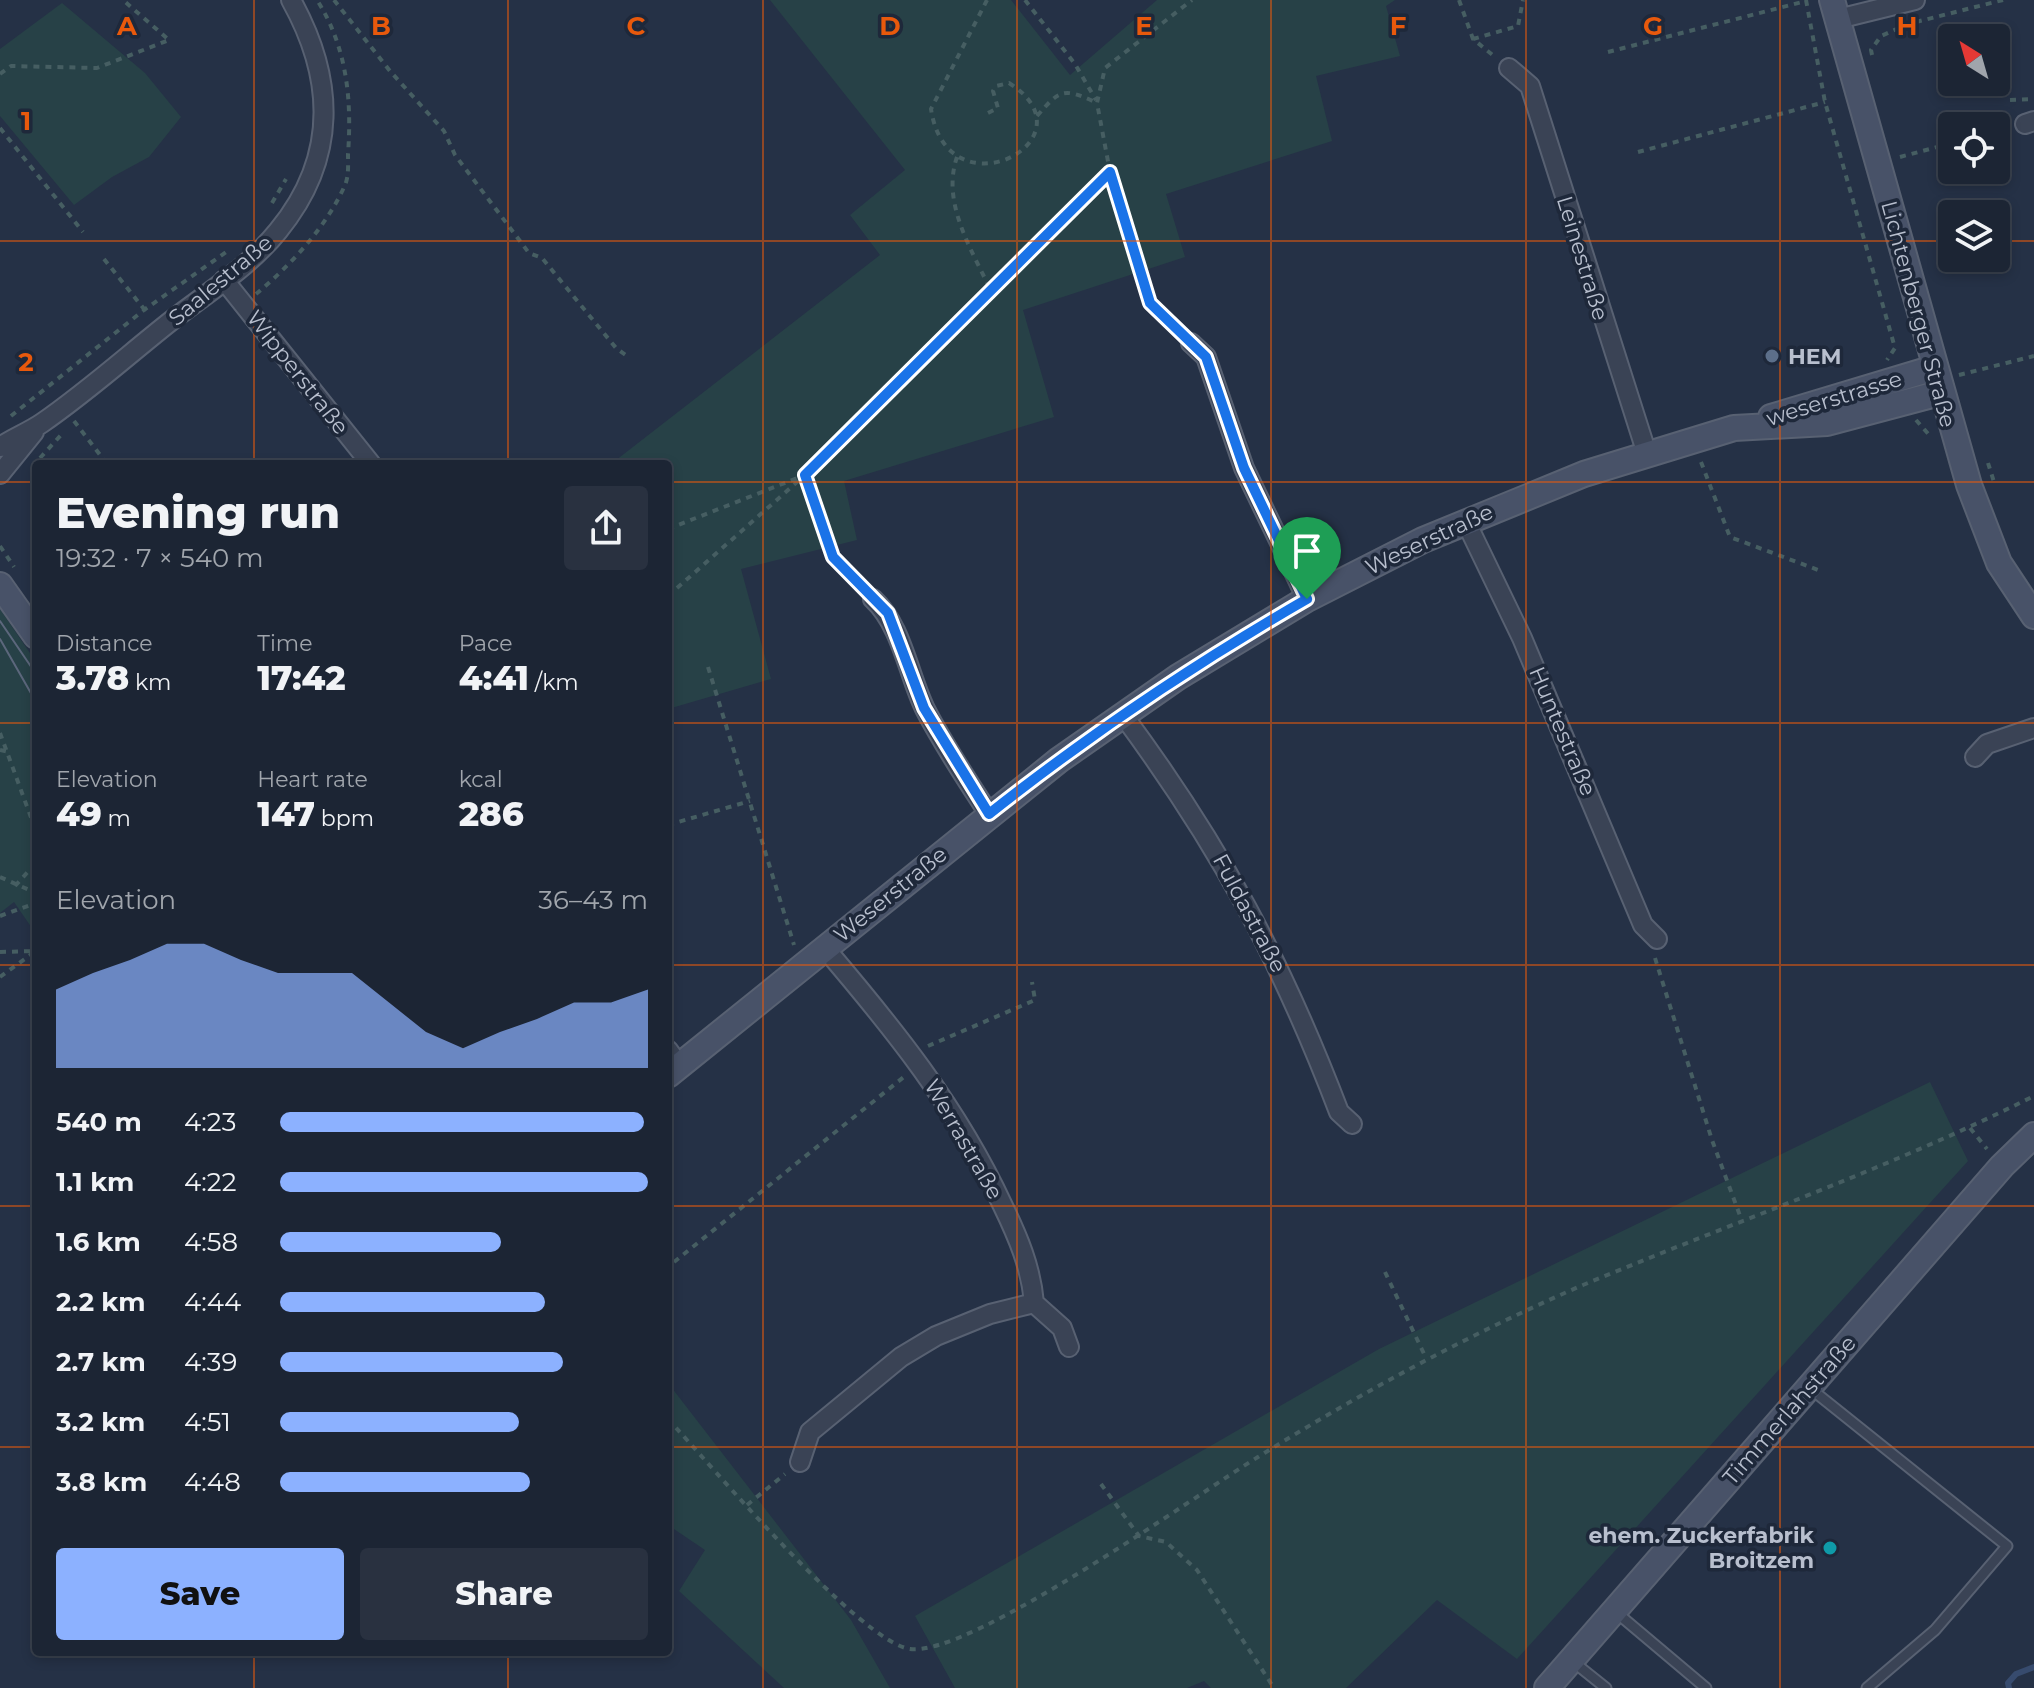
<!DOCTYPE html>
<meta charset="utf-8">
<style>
body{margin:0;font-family:Montserrat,sans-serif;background:#293140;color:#f1f3f6;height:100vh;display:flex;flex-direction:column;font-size:30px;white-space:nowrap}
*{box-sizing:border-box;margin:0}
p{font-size:26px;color:#a0a5ac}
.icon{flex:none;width:44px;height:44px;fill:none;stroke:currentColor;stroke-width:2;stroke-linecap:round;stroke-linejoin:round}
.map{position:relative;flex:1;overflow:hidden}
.sheet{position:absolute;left:32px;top:460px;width:640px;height:1196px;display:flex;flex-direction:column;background:#1c2534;border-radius:8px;box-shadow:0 4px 12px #0003,0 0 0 2px #3a424f}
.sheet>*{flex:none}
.needle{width:52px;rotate:323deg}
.tools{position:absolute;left:1938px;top:24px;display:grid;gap:16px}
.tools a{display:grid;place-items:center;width:72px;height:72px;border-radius:8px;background:#1c2534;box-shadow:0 4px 12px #0003,0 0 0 2px #3a424f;font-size:40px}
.pin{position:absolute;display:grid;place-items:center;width:68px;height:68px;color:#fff;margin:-82px -34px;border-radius:50% 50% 50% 0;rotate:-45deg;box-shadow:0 0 8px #0007}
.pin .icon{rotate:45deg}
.round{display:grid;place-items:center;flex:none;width:84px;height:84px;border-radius:8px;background:#293140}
.head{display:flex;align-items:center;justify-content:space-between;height:136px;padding:0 24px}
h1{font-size:44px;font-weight:800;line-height:60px}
.stats{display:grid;grid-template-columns:repeat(3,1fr);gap:12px;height:136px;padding:8px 24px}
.stats div{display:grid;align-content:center}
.stats b{font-size:34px;font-weight:800}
.stats small{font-size:22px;font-weight:400}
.stats p{font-size:22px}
.chart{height:224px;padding:16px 24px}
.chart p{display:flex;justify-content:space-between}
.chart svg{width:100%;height:144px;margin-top:8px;fill:#8cb1ff;opacity:.7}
.cta{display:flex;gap:16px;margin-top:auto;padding:16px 24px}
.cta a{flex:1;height:92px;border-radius:8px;background:#8cb1ff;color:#111;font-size:32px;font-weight:800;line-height:92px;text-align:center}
.cta a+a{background:#293140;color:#f1f3f6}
ul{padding:0 24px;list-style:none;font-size:26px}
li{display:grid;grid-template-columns:128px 96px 1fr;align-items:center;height:60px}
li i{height:20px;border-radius:10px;background:#8cb1ff}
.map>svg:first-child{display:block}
.green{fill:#274147}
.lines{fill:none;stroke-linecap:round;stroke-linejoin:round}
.stream{stroke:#374b6e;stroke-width:6}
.lane-casing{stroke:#586172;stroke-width:13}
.street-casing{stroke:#586172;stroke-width:22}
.secondary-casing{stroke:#586172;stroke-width:28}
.path{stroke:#465e62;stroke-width:4;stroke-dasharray:6 6;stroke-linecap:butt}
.lane{stroke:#3a4355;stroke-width:9}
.street{stroke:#3a4355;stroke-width:18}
.secondary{stroke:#485268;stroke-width:24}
.tram{stroke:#5c677c;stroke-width:2}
.route-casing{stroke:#fff;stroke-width:16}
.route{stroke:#1a73e8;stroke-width:10}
.grid{fill:none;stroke:#e8590c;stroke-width:2;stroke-opacity:0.55}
.service-dot{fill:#5c6f8a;stroke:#1e283a;stroke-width:3}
.culture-dot{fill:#0f9aa8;stroke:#1e283a;stroke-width:3}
.labels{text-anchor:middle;stroke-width:7;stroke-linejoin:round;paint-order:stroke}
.street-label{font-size:22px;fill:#b8bfce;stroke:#1e283a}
.poi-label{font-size:22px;font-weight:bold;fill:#b8bfce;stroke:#1e283a;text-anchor:start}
.grid-label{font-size:26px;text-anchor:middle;font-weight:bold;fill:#e8590c;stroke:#1e283a;stroke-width:7;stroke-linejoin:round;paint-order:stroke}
</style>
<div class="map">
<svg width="2034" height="1688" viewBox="0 0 2034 1688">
<rect width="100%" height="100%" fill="#253146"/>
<!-- green -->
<path class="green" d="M770,0H1011L1070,75L1157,0H1395L1386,6L1400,56L1316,76L1332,141L1166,194L1185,257L1023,310L1054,417L844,481L857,540L741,569L771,679L668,709V464H611L880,255L850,215L905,170Z
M62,3L145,73L181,117L149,157L112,177L74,205L0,116V49Z
M0,609L36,662V934L14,902L0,913Z
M1930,1082L1968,1161L1517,1659L1437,1600L1346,1688H1211L1204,1681L1187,1688H955L915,1616L1379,1349Z
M668,1383L851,1620L890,1688H784L679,1591L705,1550L668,1525Z"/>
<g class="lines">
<!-- stream -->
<path class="stream" d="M2009,1688L2008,1683L2016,1674L2034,1667"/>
<!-- lane casing -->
<g class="lane-casing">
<path id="lane" d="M1811,1389L2007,1546L1935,1630L1867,1688
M1617,1613L1706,1688
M1571,1660L1606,1688"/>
</g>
<!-- street casing -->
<g class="street-casing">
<path id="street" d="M1838,19L1915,0
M1509,68L1530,86L1647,454
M2025,124L2034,121
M224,280L371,464
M1191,343L1206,357L1244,468L1307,599
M0,447C13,438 29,432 42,423C87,392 128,355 171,321C207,293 249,267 278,231C338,158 335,79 291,0
M0,474L34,432
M1466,522L1522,638L1643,925L1657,939
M873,599C902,626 908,674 925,709C944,746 967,780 989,814
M1123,715C1220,846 1281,960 1339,1112L1352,1124
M1975,757L1987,744L2034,728
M824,947C893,1028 957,1107 1002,1204C1018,1237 1031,1267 1034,1303L1062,1328L1069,1347
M668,1050L679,1065
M800,1462L810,1432L901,1357L936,1336L990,1314L1034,1303"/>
</g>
<!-- secondary casing -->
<g class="secondary-casing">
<path id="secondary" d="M1832,0L1969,485L1999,563L2034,616
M1771,417L1934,368
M0,585L36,636
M668,1075L1059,760L1178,677L1307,599L1423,540L1584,474L1734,428L1827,423L1940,393
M1547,1688L2002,1166L2034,1135"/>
</g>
<!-- path -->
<path class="path" d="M334,0L390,71L444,131L455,155L529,253L542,258L616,348L630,358
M987,0L931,109C947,218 1098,139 1009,83L996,86L993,91L998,108L988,113
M1025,0L1075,64L1096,100
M1459,0L1473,39L1495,57
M1806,0L1825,102L1895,348L1887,360
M1473,39L1518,26L1523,0
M1608,52L1806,1
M1872,55L1871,50L1881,36L1908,24L2003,0
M0,74L11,66L97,68L169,40L123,0
M2010,100L2034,99
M1037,116C1060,90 1062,87 1095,102
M0,128L83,232
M1996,131L2009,128
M1638,152L1825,102
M957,157C941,203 972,250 991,291
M1900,157L1952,143
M1110,172L1150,303L1179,331
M272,203L286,179
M104,259L144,309
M256,294C291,265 327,226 345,185C349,176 348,164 348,154C352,100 347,47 317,0
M1959,375L2034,356
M11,416L144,310L229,250
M1916,420L1931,437
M74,421L107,464
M40,458L61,435
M1701,462L1730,537L1821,571
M1988,463L1994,482
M668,529L805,475L1110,172L1097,103L1105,68L1192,0
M0,546L14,567
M668,596L805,475L833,557L861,586
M708,667L794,945
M0,733L36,831
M0,750L9,752
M668,825L750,801
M0,877L36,893
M15,886L36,863
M0,916L36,903
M0,952L36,951
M1655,958L1712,1140L1742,1221
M0,977L36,951
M928,1046L1035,1000L1032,982
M1970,1128L1987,1149
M674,1262L905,1076
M1385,1272L1426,1358
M668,1419C709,1463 860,1642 910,1649C970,1657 1196,1495 1258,1457C1362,1392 1470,1334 1583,1285C1734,1222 1888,1169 2034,1096
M1101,1484L1139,1536L1166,1542L1197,1570L1274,1688
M747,1505L785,1474"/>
<!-- lane -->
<use href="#lane" class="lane"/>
<!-- street -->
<use href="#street" class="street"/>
<!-- secondary -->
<use href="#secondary" class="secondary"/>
<!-- tram -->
<path class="tram" d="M0,621L36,674
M0,639L36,702"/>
</g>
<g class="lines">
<!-- route casing -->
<g class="route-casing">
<path id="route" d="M1110,172L1150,303L1206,357L1244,468L1307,599C1196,663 1090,734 989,814L924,708L888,613L833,557L805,475Z"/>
</g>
<!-- route -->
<use href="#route" class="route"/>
</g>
<!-- grid -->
<path class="grid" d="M254,0V464M508,0V464M763,0V1688M1017,0V1688M1271,0V1688M1526,0V1688M1780,0V1688M0,241H1952M1996,241H2034M0,482H36M668,482H2034M0,723H36M668,723H2034M0,965H36M668,965H2034M0,1206H36M668,1206H2034M0,1447H36M668,1447H2034M254,1652V1688M508,1652V1688"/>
<!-- markers -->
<circle class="service-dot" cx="1772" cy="356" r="8"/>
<circle class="culture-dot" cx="1830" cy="1548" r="8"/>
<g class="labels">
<!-- street labels -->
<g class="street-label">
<text transform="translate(1583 258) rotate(73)" y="8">Leinestraße</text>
<text transform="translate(220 280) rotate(-40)" y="8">Saalestraße</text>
<text transform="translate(1919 314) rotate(75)" y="8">Lichtenberger Straße</text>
<text transform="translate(298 372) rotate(52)" y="8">Wipperstraße</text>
<text transform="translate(1834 398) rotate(-17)" y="8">weserstrasse</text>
<text transform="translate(1429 539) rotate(-25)" y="8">Weserstraße</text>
<text transform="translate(1563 731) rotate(67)" y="8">Huntestraße</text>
<text transform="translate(890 894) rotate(-39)" y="8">Weserstraße</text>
<text transform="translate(1250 913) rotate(62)" y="8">Fuldastraße</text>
<text transform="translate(964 1139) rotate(60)" y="8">Werrastraße</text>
<text transform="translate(1789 1410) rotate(-49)" y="8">Timmerlahstraße</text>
</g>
<!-- poi labels -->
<g class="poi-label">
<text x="1788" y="364">HEM</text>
<text x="1814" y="1543" text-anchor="end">ehem. Zuckerfabrik<tspan x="1814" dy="25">Broitzem</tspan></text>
</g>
</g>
<g class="grid-label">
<text x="127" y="35">A</text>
<text x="381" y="35">B</text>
<text x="636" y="35">C</text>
<text x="890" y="35">D</text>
<text x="1144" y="35">E</text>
<text x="1398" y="35">F</text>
<text x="1653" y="35">G</text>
<text x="1907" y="35">H</text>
<text x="26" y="130">1</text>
<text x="26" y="371">2</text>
</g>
</svg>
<div class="tools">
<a><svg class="needle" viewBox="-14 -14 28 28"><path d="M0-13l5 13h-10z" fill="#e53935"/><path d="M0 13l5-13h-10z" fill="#a0a5ac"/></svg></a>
<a><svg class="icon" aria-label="locate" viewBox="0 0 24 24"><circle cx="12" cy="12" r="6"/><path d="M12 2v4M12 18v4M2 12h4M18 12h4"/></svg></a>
<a><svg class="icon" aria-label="layers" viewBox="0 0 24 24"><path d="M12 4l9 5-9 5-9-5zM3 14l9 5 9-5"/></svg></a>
</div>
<div class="pin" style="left:1307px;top:599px;background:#1e9e55"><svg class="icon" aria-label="arrive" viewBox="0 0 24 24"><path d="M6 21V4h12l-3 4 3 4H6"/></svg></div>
<section class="sheet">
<div class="head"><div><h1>Evening run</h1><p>19:32 · 7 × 540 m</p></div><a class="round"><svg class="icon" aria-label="share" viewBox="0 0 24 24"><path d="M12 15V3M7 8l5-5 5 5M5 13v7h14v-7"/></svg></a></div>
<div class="stats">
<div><p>Distance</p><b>3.78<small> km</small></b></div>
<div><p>Time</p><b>17:42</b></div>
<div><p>Pace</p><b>4:41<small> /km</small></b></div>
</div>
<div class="stats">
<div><p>Elevation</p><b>49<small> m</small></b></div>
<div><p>Heart rate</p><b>147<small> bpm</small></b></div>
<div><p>kcal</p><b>286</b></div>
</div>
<div class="chart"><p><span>Elevation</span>36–43 m</p>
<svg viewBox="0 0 160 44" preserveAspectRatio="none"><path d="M0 44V20L10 15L20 11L30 6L40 6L50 11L60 15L70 15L80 15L90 24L100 33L110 38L120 33L130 29L140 24L150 24L160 20V44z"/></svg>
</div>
<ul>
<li><b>540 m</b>4:23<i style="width:99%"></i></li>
<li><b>1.1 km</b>4:22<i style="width:100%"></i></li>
<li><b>1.6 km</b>4:58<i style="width:60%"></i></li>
<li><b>2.2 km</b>4:44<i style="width:72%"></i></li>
<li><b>2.7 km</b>4:39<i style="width:77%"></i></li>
<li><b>3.2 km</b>4:51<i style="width:65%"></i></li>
<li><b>3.8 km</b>4:48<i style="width:68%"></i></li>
</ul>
<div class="cta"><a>Save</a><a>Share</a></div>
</section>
</div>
